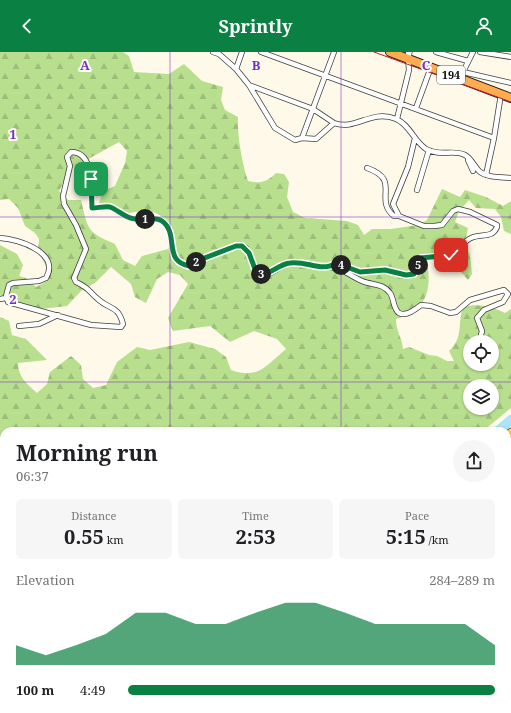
<!DOCTYPE html>
<meta charset="utf-8">
<style>
body{margin:0;font-family:"Noto Serif",serif;background:#f6f6f6;color:#202124;height:100vh;display:flex;flex-direction:column;font-size:15px;white-space:nowrap}
*{box-sizing:border-box;margin:0}
p{font-size:13px;color:#757577}
.icon{flex:none;width:22px;height:22px;fill:none;stroke:currentColor;stroke-width:2;stroke-linecap:round;stroke-linejoin:round}
.map{position:relative;flex:1;overflow:hidden}
.drawer{position:absolute;left:0px;top:375px;width:511px;height:286px;display:flex;flex-direction:column;background:#fff;border-radius:12px 12px 0 0;box-shadow:0 1px 3px #0004}
.drawer>*{flex:none}
.fabs{position:absolute;left:463px;top:283px;display:grid;gap:8px}
.fabs a{display:grid;place-items:center;width:36px;height:36px;border-radius:50%;background:#fff;box-shadow:0 1px 3px #0004;font-size:20px}
.pin{position:absolute;display:grid;place-items:center;width:34px;height:34px;color:#fff;margin:-17px;border-radius:8px;box-shadow:0 2px 6px #0006}
.km{position:absolute;width:20px;height:20px;margin:-10px;border-radius:50%;background:#222;color:#fff;font-size:11px;line-height:20px;text-align:center}
.round{display:grid;place-items:center;flex:none;width:42px;height:42px;border-radius:21px;background:#f6f6f6}
.head{display:flex;align-items:center;justify-content:space-between;height:68px;padding:0 16px}
h1{font-size:22px;font-weight:700;line-height:30px}
.stats{display:grid;grid-template-columns:repeat(3,1fr);gap:6px;height:68px;padding:4px 16px}
.stats div{display:grid;align-content:center;border-radius:6px;background:#f6f6f6;text-align:center}
.stats b{font-size:20px;font-weight:700}
.stats small{font-size:11px;font-weight:400}
.stats p{font-size:11px}
.chart{height:112px;padding:8px 16px}
.chart p{display:flex;justify-content:space-between}
.chart svg{width:100%;height:72px;margin-top:4px;fill:#0b8043;opacity:.7}
ul{padding:0 16px;list-style:none;font-size:13px}
li{display:grid;grid-template-columns:64px 48px 1fr;align-items:center;height:30px}
li i{height:10px;border-radius:5px;background:#0b8043}
header{display:flex;justify-content:space-between;align-items:center;height:52px;padding:0 16px;background:#0b8043;color:#fff;font-size:18px;font-weight:700}
.map>svg:first-child{display:block}
.forest{fill:url(#forest-firs);fill-rule:evenodd}
.water{fill:#a9e3fc;stroke:#29a0d9}
.lines{fill:none;stroke-linecap:round;stroke-linejoin:round}
.river{stroke:#a9e3fc;stroke-width:10}
.minor-casing{stroke:#3e3e3e;stroke-width:6}
.tertiary-casing{stroke:#3e3e3e;stroke-width:7}
.primary-casing{stroke:#1c1c1c;stroke-width:8}
.trunk-casing{stroke:#1c1c1c;stroke-width:10}
.minor{stroke:#fff;stroke-width:4.5}
.tertiary{stroke:#fff;stroke-width:5.5}
.primary{stroke:#ffca59;stroke-width:7}
.trunk{stroke:#ffac50;stroke-width:8}
.tram{stroke:#c6182e;stroke-width:1}
.route-casing{stroke:#fff;stroke-width:8}
.route{stroke:#0b8043;stroke-width:5}
.grid{fill:none;stroke:#7b2cbf;stroke-width:1;stroke-opacity:0.55}
.labels{text-anchor:middle;stroke-width:4;stroke-linejoin:round;paint-order:stroke}
.shield{fill:#fff;stroke:#545454;stroke-width:1}
.shield-label{font-size:11px;font-weight:bold;fill:#0b0b0b}
.grid-label{font-size:13px;text-anchor:middle;font-weight:bold;fill:#7b2cbf;stroke:#fff;stroke-width:4;stroke-linejoin:round;paint-order:stroke}
</style>
<header><svg class="icon" aria-label="back" viewBox="0 0 24 24"><path d="M15 5l-7 7 7 7"/></svg>Sprintly<svg class="icon" aria-label="person" viewBox="0 0 24 24"><circle cx="12" cy="8" r="4"/><path d="M4 21q1-7 8-7t8 7"/></svg></header>
<div class="map">
<svg width="511" height="661" viewBox="0 0 511 661">
<defs>
<pattern id="forest-firs" width="22" height="20" patternUnits="userSpaceOnUse"><rect width="22" height="20" fill="#b8df8e"/><path d="M5 1l3.5 6h-7zM16 11l3.5 6h-7z" fill="#9dbe79"/></pattern>
</defs>
<rect width="100%" height="100%" fill="#fff9e9"/>
<!-- forest -->
<path class="forest" d="M0,0H123L129,4L134,20L169,22L184,12L202,29L223,35L221,48L225,58L238,65C237,83 242,111 248,129C260,132 267,130 276,121L284,122L289,130L287,145L293,160L305,166L347,169L358,173L364,183L372,177H391L418,173L427,168L442,137L460,145L465,138L486,145L503,154L511,149V182L504,179L501,165L495,157L476,156L469,148L459,159L455,170L468,176L465,189L470,204L472,222L468,228L460,219L459,206L449,208L427,209C432,238 427,258 396,267C396,279 402,286 403,297L409,295L429,303L437,304L447,309H454L449,299C464,285 457,272 463,255C478,251 491,254 505,261L511,257V356L483,379H4V530L0,528V265L9,269L12,283L26,287L47,308L18,311C18,325 27,332 37,341L47,332L50,320L71,304L81,313L83,327L93,336L106,333L117,310L137,295L150,298L189,290L215,297L226,305L231,318C259,328 266,313 286,297L277,287L254,279L230,290L210,274L173,279L168,266L188,232L180,223L168,220L157,227L146,251L135,245L131,232L111,215L95,231L81,239L67,254L32,258L15,252L0,243V193L17,202L23,213L19,224L26,226L36,235L47,229L49,223L47,216L38,199L39,187L35,181L25,174L18,156L9,147L0,148ZM119,90L127,99L125,111L115,134L103,139L99,151L122,162L148,158L160,163L172,185L168,197L142,204L135,214L123,208L115,192C86,180 88,177 81,148H68L59,139L72,116ZM470,290H492V312H470ZM470,334H492V356H470Z
M507,530L511,531V661H262L266,657H507Z
M0,551L4,552V657H165V661H0Z"/>
<!-- water -->
<path class="water" d="M169,657H207L205,661H170Z"/>
<g class="lines">
<!-- river -->
<path class="river" d="M498,379L511,368"/>
<!-- minor casing -->
<g class="minor-casing">
<path id="minor" d="M213,0L219,2L236,17
M242,0L236,17L249,33L275,76L295,88L302,86L316,87L334,71C356,79 371,57 396,67C409,72 414,89 426,97C440,105 454,97 465,103C471,106 474,114 479,119C487,126 501,125 511,126
M261,0L494,86
M436,0L468,9
M473,0L463,20L511,31
M480,0L511,5
M249,33L313,57L334,71
M416,56L431,15
M397,67L409,18L408,6
M302,86L334,0
M468,108L473,119
M367,116C402,128 373,147 394,164H399
M486,123L494,86L501,42
M417,138L429,98
M0,186C19,187 61,201 46,226L39,229L13,231L9,233L6,244L8,250L91,273L121,275L123,272C118,253 110,258 99,248C88,239 91,237 76,230L74,226L86,197L76,173L64,152L63,144L70,114L67,105L71,100C96,100 90,140 92,156C98,156 104,154 110,155C119,158 127,167 135,167C144,168 154,164 162,169C180,182 162,211 190,214L194,210L236,194L246,196C250,203 252,217 259,221C270,227 280,212 290,211C306,209 322,220 336,211L360,220L385,218L406,223L414,221L421,206C431,202 442,206 452,203C460,200 463,189 471,186C482,181 492,187 497,175V173L470,160L458,157L453,159L442,173L434,174H424L399,164L393,152L408,115L415,86
M330,215C343,216 350,224 362,229C371,233 383,231 390,241C394,246 393,257 399,261C406,265 416,257 421,253L431,254L450,261L456,260L470,248L504,238L508,242L503,250L484,258L477,266L482,279L481,283
M0,247L6,246
M19,274L39,272L58,263
M507,420L511,421
M507,458H511"/>
</g>
<!-- tertiary casing -->
<g class="tertiary-casing">
<path id="tertiary" d="M408,6L409,0"/>
</g>
<!-- primary casing -->
<g class="primary-casing">
<path id="primary" d="M507,383L511,380
M261,661L262,657"/>
</g>
<!-- trunk casing -->
<g class="trunk-casing">
<path id="trunk" d="M390,0L511,46"/>
</g>
<!-- minor -->
<use href="#minor" class="minor"/>
<!-- tertiary -->
<use href="#tertiary" class="tertiary"/>
<!-- primary -->
<use href="#primary" class="primary"/>
<!-- trunk -->
<use href="#trunk" class="trunk"/>
<!-- tram -->
<path class="tram" d="M374,0L511,50"/>
</g>
<g class="lines">
<!-- route casing -->
<g class="route-casing">
<path id="route" d="M91,127L92,156C98,156 104,154 110,155C118,158 127,167 135,167C144,168 154,164 162,169C180,182 162,210 190,214L194,210L236,194H242L249,201L255,217L264,222C273,220 280,212 290,211C306,208 322,221 336,211L360,220L385,218L406,223L414,222L421,206L451,203"/>
</g>
<!-- route -->
<use href="#route" class="route"/>
</g>
<!-- grid -->
<path class="grid" d="M170,0V379M341,0V379M0,165H511M0,330H511M0,496H4M507,496H511M170,657V661M341,657V661"/>
<g class="labels">
<!-- shield labels -->
<rect class="shield" x="437" y="14" width="28" height="18" rx="3"/>
<g class="shield-label">
<text x="451" y="27">194</text>
</g>
</g>
<g class="grid-label">
<text x="85" y="18">A</text>
<text x="256" y="18">B</text>
<text x="426" y="18">C</text>
<text x="13" y="87">1</text>
<text x="13" y="252">2</text>
</g>
</svg>
<div class="fabs">
<a><svg class="icon" aria-label="locate" viewBox="0 0 24 24"><circle cx="12" cy="12" r="6"/><path d="M12 2v4M12 18v4M2 12h4M18 12h4"/></svg></a>
<a><svg class="icon" aria-label="layers" viewBox="0 0 24 24"><path d="M12 4l9 5-9 5-9-5zM3 14l9 5 9-5"/></svg></a>
</div>
<div class="pin" style="left:91px;top:127px;background:#1e9e55"><svg class="icon" aria-label="arrive" viewBox="0 0 24 24"><path d="M6 21V4h12l-3 4 3 4H6"/></svg></div>
<div class="pin" style="left:451px;top:203px;background:#d93025"><svg class="icon" aria-label="check" viewBox="0 0 24 24"><path d="M5 12l5 5 9-10"/></svg></div>
<b class="km" style="left:145px;top:167px">1</b>
<b class="km" style="left:196px;top:210px">2</b>
<b class="km" style="left:261px;top:222px">3</b>
<b class="km" style="left:341px;top:213px">4</b>
<b class="km" style="left:418px;top:213px">5</b>
<section class="drawer">
<div class="head"><div><h1>Morning run</h1><p>06:37</p></div><a class="round"><svg class="icon" aria-label="share" viewBox="0 0 24 24"><path d="M12 15V3M7 8l5-5 5 5M5 13v7h14v-7"/></svg></a></div>
<div class="stats">
<div><p>Distance</p><b>0.55<small> km</small></b></div>
<div><p>Time</p><b>2:53</b></div>
<div><p>Pace</p><b>5:15<small> /km</small></b></div>
</div>
<div class="chart"><p><span>Elevation</span>284–289 m</p>
<svg viewBox="0 0 160 44" preserveAspectRatio="none"><path d="M0 44V32L10 38L20 32L30 25L40 12L50 12L60 19L70 19L80 12L90 6L100 6L110 12L120 19L130 19L140 19L150 19L160 32V44z"/></svg>
</div>
<ul>
<li><b>100 m</b>4:49<i style="width:100%"></i></li>
</ul>
</section>
</div>
